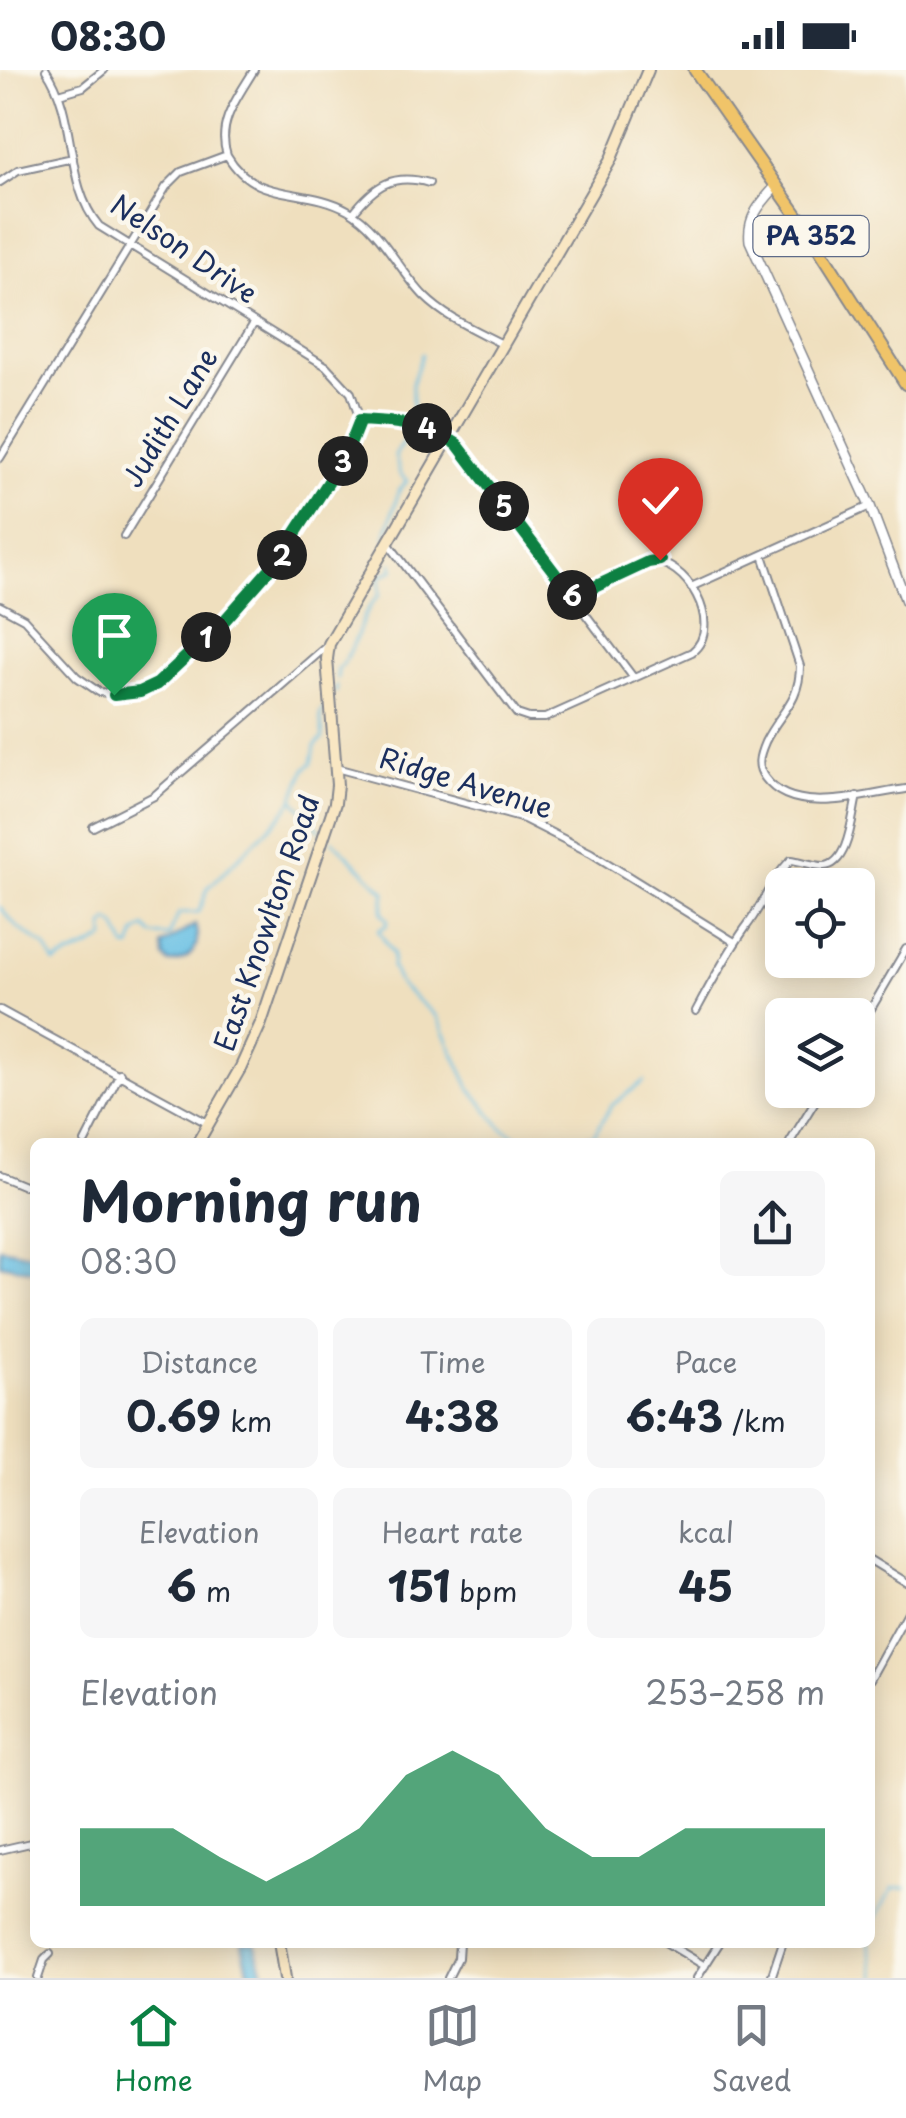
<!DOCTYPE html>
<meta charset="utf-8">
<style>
body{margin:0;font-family:"Playpen Sans",sans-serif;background:#f6f6f7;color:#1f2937;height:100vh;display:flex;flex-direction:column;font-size:38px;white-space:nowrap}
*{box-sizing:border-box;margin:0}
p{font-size:32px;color:#747a83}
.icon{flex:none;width:55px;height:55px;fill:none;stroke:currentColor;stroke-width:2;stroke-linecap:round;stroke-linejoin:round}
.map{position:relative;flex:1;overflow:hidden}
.panel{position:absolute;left:30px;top:1068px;width:845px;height:810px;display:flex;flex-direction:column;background:#fff;border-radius:15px;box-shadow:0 5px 25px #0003}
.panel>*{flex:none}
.controls{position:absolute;left:765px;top:798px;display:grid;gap:20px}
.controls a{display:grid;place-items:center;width:110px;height:110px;border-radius:15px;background:#fff;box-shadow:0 5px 25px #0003;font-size:50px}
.pin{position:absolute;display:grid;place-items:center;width:85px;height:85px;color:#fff;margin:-102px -42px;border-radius:50% 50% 50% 0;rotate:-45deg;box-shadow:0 0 10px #0007}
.pin .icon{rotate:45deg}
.km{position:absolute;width:50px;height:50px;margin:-25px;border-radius:50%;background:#222;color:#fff;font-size:28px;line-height:50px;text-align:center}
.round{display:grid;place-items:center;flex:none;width:105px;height:105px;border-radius:15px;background:#f6f6f7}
.head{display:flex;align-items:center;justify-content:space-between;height:170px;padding:0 50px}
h1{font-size:55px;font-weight:700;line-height:75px}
.stats{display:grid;grid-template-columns:repeat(3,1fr);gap:15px;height:170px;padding:10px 50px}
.stats div{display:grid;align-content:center;border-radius:15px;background:#f6f6f7;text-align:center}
.stats b{font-size:42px;font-weight:700}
.stats small{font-size:28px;font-weight:400}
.stats p{font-size:28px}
.chart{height:280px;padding:20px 50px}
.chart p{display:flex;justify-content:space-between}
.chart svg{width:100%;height:180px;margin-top:10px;fill:#0b8043;opacity:.7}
.status{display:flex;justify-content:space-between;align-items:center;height:70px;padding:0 50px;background:#fff;direction:ltr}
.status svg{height:28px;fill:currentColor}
.tab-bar{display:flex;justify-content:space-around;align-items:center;height:140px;border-top:2px solid #e0e1e3;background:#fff;font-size:28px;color:#747a83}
.tab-bar a{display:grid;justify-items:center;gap:5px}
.tab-bar .on{color:#0b8043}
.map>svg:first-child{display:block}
.water{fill:#67c0e4;stroke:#4178a1;stroke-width:2.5}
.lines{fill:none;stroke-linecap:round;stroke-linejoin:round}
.stream{stroke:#67c0e4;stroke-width:2.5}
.minor-casing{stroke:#85878e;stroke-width:10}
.tertiary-casing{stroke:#85878e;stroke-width:12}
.secondary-casing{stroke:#85878e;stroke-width:14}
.primary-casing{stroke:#85878e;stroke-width:15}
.minor{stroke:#fff;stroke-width:6}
.tertiary{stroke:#fff;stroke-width:9}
.secondary{stroke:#f9e7c3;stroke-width:10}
.primary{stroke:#f0c469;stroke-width:11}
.route-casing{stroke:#fff;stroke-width:20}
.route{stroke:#0b8043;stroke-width:12}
.labels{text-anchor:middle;stroke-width:9;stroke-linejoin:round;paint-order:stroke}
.shield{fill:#fbf7ec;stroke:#5e6b89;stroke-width:2.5}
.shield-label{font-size:25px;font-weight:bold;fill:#1b2f5e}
.street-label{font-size:28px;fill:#1b2f5e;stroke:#fbf7ec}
</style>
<div class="status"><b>08:30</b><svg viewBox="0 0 49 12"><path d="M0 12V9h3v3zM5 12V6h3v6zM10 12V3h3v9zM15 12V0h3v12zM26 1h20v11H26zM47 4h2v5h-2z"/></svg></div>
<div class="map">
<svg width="906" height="1908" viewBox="0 0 906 1908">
<rect width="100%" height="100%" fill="#fbf7ec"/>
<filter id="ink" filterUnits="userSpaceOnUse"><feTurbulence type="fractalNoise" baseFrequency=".01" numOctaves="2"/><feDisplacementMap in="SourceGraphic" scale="20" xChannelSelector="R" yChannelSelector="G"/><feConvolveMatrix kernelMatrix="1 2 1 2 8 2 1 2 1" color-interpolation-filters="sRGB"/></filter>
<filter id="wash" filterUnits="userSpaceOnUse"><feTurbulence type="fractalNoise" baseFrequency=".0048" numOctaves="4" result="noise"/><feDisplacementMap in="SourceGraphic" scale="40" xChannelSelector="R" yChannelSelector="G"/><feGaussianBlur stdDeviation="2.25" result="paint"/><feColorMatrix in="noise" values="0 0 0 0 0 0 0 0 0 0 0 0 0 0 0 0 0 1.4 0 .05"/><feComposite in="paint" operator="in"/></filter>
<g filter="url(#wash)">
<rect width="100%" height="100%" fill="#efdfbe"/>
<!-- water -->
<path class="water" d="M195,855C202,877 191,891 169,893L164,888L162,875Z
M0,1178L35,1185V1201L0,1194Z
M242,1873H255L266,1908H250Z"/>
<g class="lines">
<!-- stream -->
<path class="stream" d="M412,343V314L422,284
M385,467L399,421L407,411L400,404L395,386L408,363
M337,608L338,599C359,576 360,541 379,526L380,506L394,500L392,493
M336,622L337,615
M295,731L320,760
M332,770L385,822L382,843L388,850L386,856L378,860L393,884L392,897L400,915L437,947L470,1018L502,1058L527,1072
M0,837L17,857L45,876L55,893C71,882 90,880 105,868L104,856L109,851L116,856L126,877L131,878L136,863L145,857L152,865L169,866L179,843L199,842L208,818L283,744L293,730L305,699L312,693L315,676L323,668L320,644L325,637
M561,1072L594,1065L611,1036L644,1011
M870,1857L893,1818L906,1817
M869,1872L876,1908"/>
</g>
</g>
<g filter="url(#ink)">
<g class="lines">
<!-- minor casing -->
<g class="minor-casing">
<path id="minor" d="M46,0C78,46 63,113 99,156L326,296L351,323L360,350
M59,24L83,17L104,0
M227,85C256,135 303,115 348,140C381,159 398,199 424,226C446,248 475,260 502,274
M0,112L18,100L73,88
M353,143C375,115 393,103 429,113
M0,388L166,117L181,102L227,85C216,53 238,27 254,0
M124,466L254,253
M388,473L517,644L529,648H545L692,582C725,556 686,487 648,492L574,527
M763,485L800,596C800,632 779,643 765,672C759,686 756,696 765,708C794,748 865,724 906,719
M691,517L870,436
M0,536L24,549L77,607L99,622L128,625L155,615L225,549L279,490L346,385L360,350C396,352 426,353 457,374L633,607
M336,698L524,749L591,783L733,871
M93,757L154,726L328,575
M0,940L209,1054
M696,941C712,911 727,884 746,857C763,835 771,809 791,790C801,791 814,796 824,796C849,795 852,745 857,726
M858,961L906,879
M85,1072L120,1003
M790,1072L822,1020
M0,1106L24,1116L35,1115
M870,1490L906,1512
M870,1609L906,1544
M0,1780L35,1772
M665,1872L705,1896
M38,1908L44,1890L50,1884
M448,1908L458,1888L459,1872
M697,1908L720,1872
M771,1908L783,1872"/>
</g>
<!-- tertiary casing -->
<g class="tertiary-casing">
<path id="tertiary" d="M777,115C762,132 747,146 750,171L870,436L906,531"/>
</g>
<!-- secondary casing -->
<g class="secondary-casing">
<path id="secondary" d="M198,1072L241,997L261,953L335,733L337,715L327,589L329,574L610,91L648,0
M279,1872L285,1908"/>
</g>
<!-- primary casing -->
<g class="primary-casing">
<path id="primary" d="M695,0L808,161L906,314"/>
</g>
<!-- minor -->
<use href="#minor" class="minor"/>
<!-- tertiary -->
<use href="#tertiary" class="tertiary"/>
<!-- secondary -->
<use href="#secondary" class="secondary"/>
<!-- primary -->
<use href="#primary" class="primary"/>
</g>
</g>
<g class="lines" filter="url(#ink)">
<!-- route casing -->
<g class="route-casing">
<path id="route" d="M114,625L140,622L157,614L225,550L263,507L278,490L346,385L360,350C396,352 426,353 457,374L573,527L648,492L660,490"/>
</g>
<!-- route -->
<use href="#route" class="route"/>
</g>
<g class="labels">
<!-- shield labels -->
<rect class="shield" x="753.5" y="146" width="115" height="40" rx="8"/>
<g class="shield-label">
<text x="811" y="175">PA 352</text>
</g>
<!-- street labels -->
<g class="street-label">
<text transform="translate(184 179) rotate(34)" y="10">Nelson Drive</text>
<text transform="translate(170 348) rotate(-59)" y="10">Judith Lane</text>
<text transform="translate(466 713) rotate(17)" y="10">Ridge Avenue</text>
<text transform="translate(267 853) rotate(-71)" y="10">East Knowlton Road</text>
</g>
</g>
</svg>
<div class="controls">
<a><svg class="icon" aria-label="locate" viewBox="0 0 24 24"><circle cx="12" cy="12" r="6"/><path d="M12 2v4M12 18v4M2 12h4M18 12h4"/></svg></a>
<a><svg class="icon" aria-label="layers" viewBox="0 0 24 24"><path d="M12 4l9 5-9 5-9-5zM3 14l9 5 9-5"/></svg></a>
</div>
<div class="pin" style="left:114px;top:625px;background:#1e9e55"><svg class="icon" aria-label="arrive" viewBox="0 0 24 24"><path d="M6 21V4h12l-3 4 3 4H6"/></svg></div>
<div class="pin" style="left:660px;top:490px;background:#d93025"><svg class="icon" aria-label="check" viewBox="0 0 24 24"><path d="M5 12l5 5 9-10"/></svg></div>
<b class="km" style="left:206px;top:567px">1</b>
<b class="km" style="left:282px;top:485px">2</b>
<b class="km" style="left:343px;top:391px">3</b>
<b class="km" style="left:427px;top:358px">4</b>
<b class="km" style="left:504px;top:436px">5</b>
<b class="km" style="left:572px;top:525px">6</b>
<section class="panel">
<div class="head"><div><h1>Morning run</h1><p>08:30</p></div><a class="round"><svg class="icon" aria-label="share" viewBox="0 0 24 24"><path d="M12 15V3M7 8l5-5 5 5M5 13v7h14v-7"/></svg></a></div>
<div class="stats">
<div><p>Distance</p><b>0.69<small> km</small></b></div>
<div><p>Time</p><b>4:38</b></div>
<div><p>Pace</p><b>6:43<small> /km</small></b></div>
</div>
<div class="stats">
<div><p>Elevation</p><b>6<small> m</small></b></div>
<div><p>Heart rate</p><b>151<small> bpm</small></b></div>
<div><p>kcal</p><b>45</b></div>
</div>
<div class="chart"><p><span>Elevation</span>253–258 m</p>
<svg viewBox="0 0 160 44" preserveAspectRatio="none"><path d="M0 44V25L10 25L20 25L30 32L40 38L50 32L60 25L70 12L80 6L90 12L100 25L110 32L120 32L130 25L140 25L150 25L160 25V44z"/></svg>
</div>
</section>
</div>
<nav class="tab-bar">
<a class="on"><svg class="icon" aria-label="home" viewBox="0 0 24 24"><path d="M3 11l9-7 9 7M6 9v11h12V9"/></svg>Home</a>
<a><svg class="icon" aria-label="map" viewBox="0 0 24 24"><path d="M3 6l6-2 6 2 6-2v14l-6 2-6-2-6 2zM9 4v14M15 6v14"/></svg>Map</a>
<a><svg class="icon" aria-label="saved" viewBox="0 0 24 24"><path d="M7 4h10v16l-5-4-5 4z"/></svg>Saved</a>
</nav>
